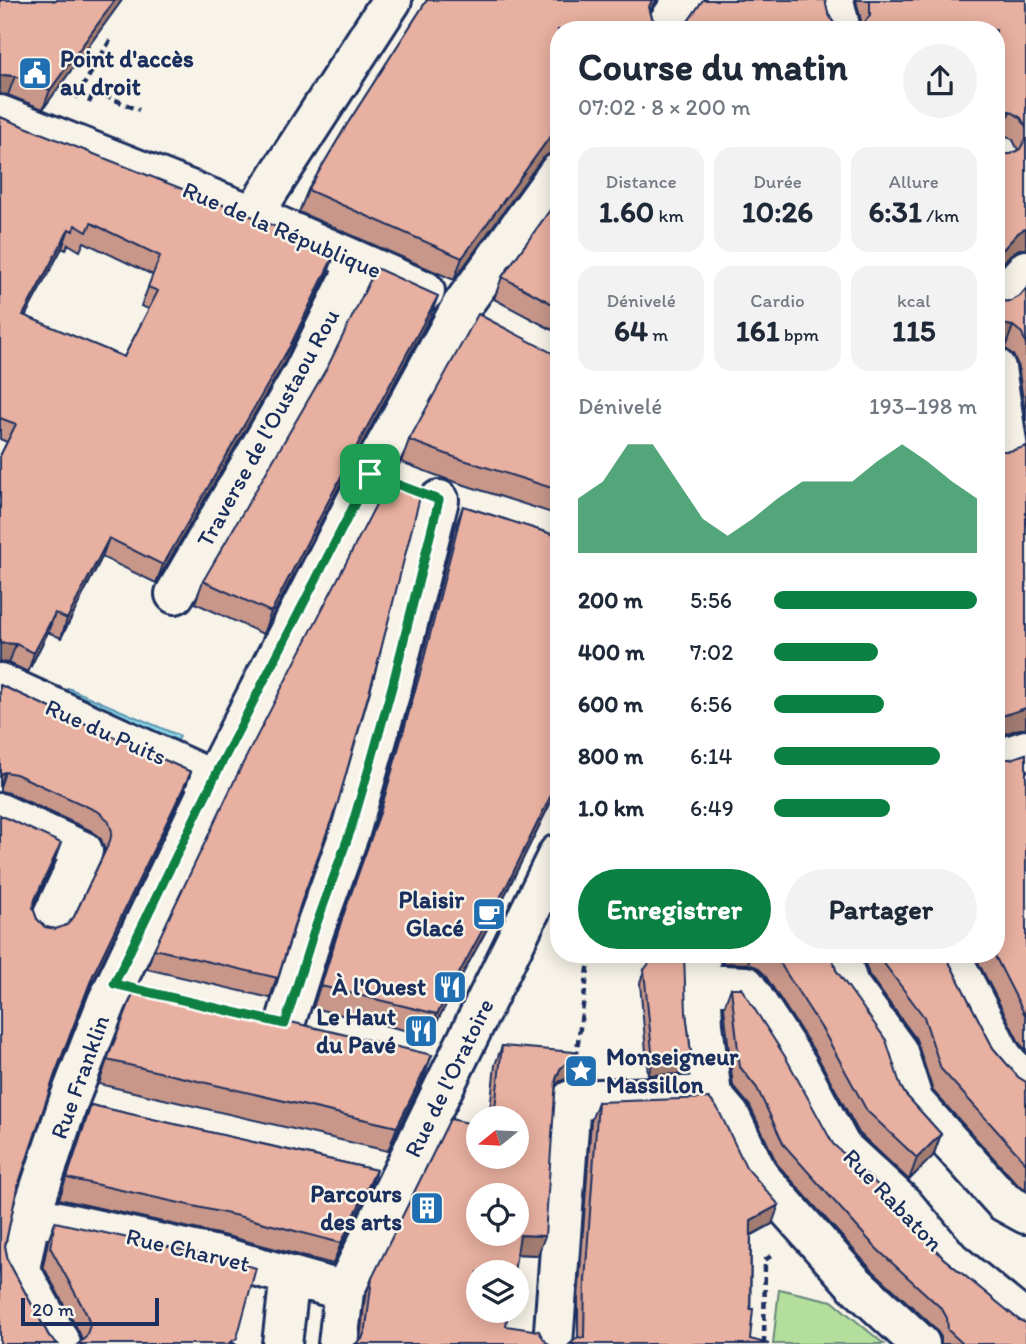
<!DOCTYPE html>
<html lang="fr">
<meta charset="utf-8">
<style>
body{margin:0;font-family:Itim,sans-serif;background:#f2f2f3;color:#1f2937;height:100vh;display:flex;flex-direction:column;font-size:26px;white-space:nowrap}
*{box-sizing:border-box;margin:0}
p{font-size:23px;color:#747a83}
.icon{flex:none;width:38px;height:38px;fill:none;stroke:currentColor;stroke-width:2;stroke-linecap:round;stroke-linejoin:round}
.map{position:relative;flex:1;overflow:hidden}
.drawer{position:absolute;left:550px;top:21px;width:455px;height:942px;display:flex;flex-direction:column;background:#fff;border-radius:28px;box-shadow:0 4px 18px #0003}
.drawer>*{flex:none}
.needle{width:46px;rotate:252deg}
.controls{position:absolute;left:466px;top:1106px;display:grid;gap:14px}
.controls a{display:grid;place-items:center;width:63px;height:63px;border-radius:50%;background:#fff;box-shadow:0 4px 18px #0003;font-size:35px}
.scale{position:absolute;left:21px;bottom:18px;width:138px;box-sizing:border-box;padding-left:7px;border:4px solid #1b2f5e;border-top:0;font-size:19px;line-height:24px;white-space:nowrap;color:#1b2f5e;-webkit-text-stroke:5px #f7f3e8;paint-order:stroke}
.pin{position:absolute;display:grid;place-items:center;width:60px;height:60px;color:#fff;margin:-30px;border-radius:14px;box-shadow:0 4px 10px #0006}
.round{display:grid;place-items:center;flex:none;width:74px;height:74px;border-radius:37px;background:#f2f2f3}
.head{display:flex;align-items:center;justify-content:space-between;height:119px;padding:0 28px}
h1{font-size:38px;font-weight:800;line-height:52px}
.stats{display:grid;grid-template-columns:repeat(3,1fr);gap:10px;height:119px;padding:7px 28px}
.stats div{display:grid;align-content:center;border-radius:18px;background:#f2f2f3;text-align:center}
.stats b{font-size:30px;font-weight:800}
.stats small{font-size:19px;font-weight:400}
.stats p{font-size:19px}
.chart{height:196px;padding:14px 28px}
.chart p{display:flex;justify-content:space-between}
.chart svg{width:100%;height:126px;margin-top:7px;fill:#0b8043;opacity:.7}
.cta{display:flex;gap:14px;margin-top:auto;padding:14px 28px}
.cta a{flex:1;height:80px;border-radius:42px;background:#0b8043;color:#fff;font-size:28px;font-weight:800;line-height:80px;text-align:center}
.cta a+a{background:#f2f2f3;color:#1f2937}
ul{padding:0 28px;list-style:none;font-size:23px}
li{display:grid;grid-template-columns:112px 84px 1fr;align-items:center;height:52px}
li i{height:18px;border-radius:9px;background:#0b8043}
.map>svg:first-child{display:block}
.green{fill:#b3de9b;stroke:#67867c;stroke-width:2}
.water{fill:#89d8e6;stroke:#5d94b0;stroke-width:2}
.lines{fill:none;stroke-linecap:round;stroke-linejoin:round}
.street-casing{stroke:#1b2f5e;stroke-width:44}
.path{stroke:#1b2f5e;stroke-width:4.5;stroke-dasharray:7 5;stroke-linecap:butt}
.street{stroke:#f7f3e8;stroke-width:38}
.wall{fill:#c8978a;stroke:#1b2f5e;stroke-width:2;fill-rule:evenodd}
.shaded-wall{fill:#a27b70;stroke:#1b2f5e;stroke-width:2}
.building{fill:#e8b0a0;stroke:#1b2f5e;stroke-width:2;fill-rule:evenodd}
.route-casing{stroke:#fff;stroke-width:14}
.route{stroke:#0b8043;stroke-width:9}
.labels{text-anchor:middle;stroke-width:5;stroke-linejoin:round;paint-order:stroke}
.poi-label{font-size:24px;font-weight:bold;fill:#1b2f5e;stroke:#f7f3e8;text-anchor:end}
.street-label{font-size:24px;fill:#1b2f5e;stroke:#f7f3e8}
</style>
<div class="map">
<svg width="1026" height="1344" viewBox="0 0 1026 1344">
<rect width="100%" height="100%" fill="#f7f3e8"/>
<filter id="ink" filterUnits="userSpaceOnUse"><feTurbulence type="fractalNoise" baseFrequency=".0143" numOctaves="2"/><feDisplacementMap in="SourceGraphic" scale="14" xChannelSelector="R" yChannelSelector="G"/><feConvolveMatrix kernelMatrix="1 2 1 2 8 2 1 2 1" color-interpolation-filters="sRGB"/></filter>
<g filter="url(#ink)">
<!-- green -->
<path class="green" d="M779,1289L832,1301L884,1344H773Z"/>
<!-- water -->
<path class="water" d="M68,688L180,736L177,743L65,695Z"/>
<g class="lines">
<!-- street casing -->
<g class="street-casing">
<path id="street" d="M834,0L841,30
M663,30L684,0
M0,115L253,215L425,291
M253,215L392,0
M996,303L1026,270
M996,368L1008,449L996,452
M175,594L302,375L358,262
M0,683L213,780
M996,760L1026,750
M0,813L83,851L48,926
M700,954L703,1025L712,1095L730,1116L759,1176L853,1282L920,1344
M839,954L849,985L898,1052L914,1102L1004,1202L1026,1214
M950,954L1002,1056L1026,1084
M700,984L746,986L798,1066L841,1147L904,1205L950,1260L1026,1322
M285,1024L314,931L351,829L392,687L439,500
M31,1215L226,1258L344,1291
M61,1344L20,1269L31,1215L69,1100L107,1002L213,780L370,474L461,307L558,173
M282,1344L290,1276
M338,1344L344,1291L558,854
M553,1344L571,1100L712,1095"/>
</g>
<!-- path -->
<path class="path" d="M76,98L112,37
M89,103L94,91L139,110
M576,1057L590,954
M764,1344L765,1260L771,1256"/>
<!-- street -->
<use href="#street" class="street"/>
</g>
<!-- wall -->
<path class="wall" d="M0,0H122L43,109L8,95L0,94Z
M427,0H657L650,10L652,18L658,25L670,30L681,27L689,20L703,0H825L828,13L833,22L842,29H855L862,25L856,0H1026V249H1019L1010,255L996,271V151L1000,154H1011L1018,150L1013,140L1002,133H996V30H558V152L550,153L541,160L454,280L299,212L308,190L346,126Z
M0,117L335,253L328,272L283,365L156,583L102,557L61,638L48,632L28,672L9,663L0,662V456L7,442L0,439ZM84,242L153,275L141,306L149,309L124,357L25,316L62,248L66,250L68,244L80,251Z
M558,199V333L494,299L502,277Z
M1026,289V421L1018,365L1013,355L1005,348L1000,302L1011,301L1020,296Z
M430,317L351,464L263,634L195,603L203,581Z
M558,356V515L446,479L401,462L409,440Z
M463,506L558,536V800L553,798L500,905L429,1036L313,1008L335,938L372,835L413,692L455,528Z
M0,685L191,772L184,791L87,994L52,1082L17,1189L5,1246L8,1261L49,1336L56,1343L0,1344V815L54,862L33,908L37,919L45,927L56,929L67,925L74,917L104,853L105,850L101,839L92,831L9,793L0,791Z
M1026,754V1050L1020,1044L974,954H996L999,759H1011Z
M301,903L270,998L147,969L154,949Z
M723,954H831L836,970L905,1094L941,1134L933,1156L909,1180L859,1133L816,1054L764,974L757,967L748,964L722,963Z
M862,954H945L993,1048L1018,1077L1026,1082V1189L1018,1185L933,1091L916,1039L869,975Z
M644,970L686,1013L692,1061L687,1074L648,1075L640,983Z
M731,988L833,1144L943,1258L1019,1320L1026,1344H941V1337L935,1328L869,1267L777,1164L750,1106L733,1086L724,1007Z
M502,1046L573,1060L566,1079L560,1081L556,1085L538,1255L517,1254L360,1340L365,1297L372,1278L478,1157L516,1118H489L495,1065Z
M107,1060L423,1079L388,1151L99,1084Z
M598,1102L772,1224L751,1236L750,1339L570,1344L578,1338V1300L591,1121Z
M91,1105L376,1170L369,1191L333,1264L231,1237L59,1199Z
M55,1222L235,1344L82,1341L80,1334L43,1266L48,1241Z"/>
<!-- shaded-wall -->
<path class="shaded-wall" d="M115,0H122L43,109L50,90Z
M651,0H657L645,17Z
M4,75L15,76L8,95L0,94V76Z
M999,111H1010L1002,133H996V112Z
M558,131V152L550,153L541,160L454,280L462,258L549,138Z
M1026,228V249H1019L1010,255L996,271V257L1018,233Z
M69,229L62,248L16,333L23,315Z
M335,253L328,272L283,365L156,583L163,565Z
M438,296L430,317L351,464L263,634L271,612L359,442Z
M1002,324L1013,326L1005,348L996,347V327Z
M109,538L102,557L61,638L67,619Z
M55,613L48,632L28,672L34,653Z
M4,643L16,644L9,663L0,662V644Z
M1026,708V729H1019L996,737V718Z
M5,772L0,787V774Z
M191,772L184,791L87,994L93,975Z
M558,781L553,798L500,905L429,1036L437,1014Z
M61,843L54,862L28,917L35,899Z
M726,954H751L748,964L722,963Z
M432,1055L423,1079L388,1151L397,1127Z
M573,1060L566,1079L560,1081L553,1088L560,1069L566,1063Z
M692,1061L687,1074L648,1075L653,1062Z
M941,1134L933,1156L909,1180L917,1158Z
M376,1170L369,1191L333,1264L341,1243Z
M779,1205L772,1224L744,1239L751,1220Z
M520,1235L545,1236L538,1255L513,1254Z"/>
<!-- building -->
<path class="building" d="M0,0H51L55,1L53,0H115L50,90L15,76L4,75L0,76Z
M427,0H652L649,7L652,18L658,25L670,30L681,27L689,20L703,0H825L828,13L833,22L842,29H855L864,23L870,15V0H1026V130V127L1021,118L1010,111H999L996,112V30H558V131L549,138L462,258L308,190L346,126Z
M0,117L251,216L335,253L290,346L163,565L109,538L67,619L55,613L34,653L16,644L4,643L0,644V456L16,424L0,418ZM91,223L160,256L148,287L158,291L124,357L23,315L69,229L73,231L75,225L87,232Z
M1026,138V228L1018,233L996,257V151L1000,154H1011L1020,149Z
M558,199V307L502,277Z
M376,268L438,296L359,442L271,612L203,581L329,364Z
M1026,289V345L1022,333L1013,326L1002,324L996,327V300L1000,302L1011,301L1020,296Z
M478,314L558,356V490L454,457L409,440Z
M1026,446V708L996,718V449L999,451H1009L1021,448Z
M388,481L421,493L378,661L338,802L301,903L278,978L154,949L240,769Z
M463,506L558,536V781L508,883L437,1014L321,986L343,916L380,813L421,670Z
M0,685L191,772L93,975L55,1074L17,1189L5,1246L8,1261L49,1336L58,1344H0V815L61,843L35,899L33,908L37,919L45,927L56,929L67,925L74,917L110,841L112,831L108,820L99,812L16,774L5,772L0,774Z
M1026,754V1017L994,954H996V757L999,759H1011Z
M656,954H684L686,1013L692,1061L653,1062L644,970Z
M774,954H831L836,970L886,1040L901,1087L905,1094L941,1134L917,1158L867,1111L824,1032Z
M877,954H945L993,1048L1018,1077L1026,1082V1163L941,1069L924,1017Z
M136,986L432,1055L397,1127L107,1060Z
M731,988H741L786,1058L833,1144L895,1201L943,1258L1019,1320L1026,1323V1344H963L948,1330L947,1318L942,1309L876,1248L784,1145L757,1088L740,1067Z
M502,1046L574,1052L573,1060L566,1063L560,1069L556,1079L545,1236L520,1235L514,1272H478V1311H508L506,1326L539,1331L541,1335L547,1343L550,1344H355L362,1339L366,1328L372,1278L450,1119L478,1125V1157H516V1118H494ZM478,1195H516V1234H478Z
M709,1098L718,1109L746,1167L779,1205L751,1220L750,1309H753L750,1339L769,1344H570L578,1337L584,1338L585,1281L598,1102Z
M91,1105L376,1170L341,1243L238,1216L67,1178Z
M55,1222L228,1260L256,1268L237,1338L228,1344H78L86,1337L90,1325L87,1315L50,1247Z"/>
</g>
<g class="lines" filter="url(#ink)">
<!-- route casing -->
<g class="route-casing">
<path id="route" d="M370,474L439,500L392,687L372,758L351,829L314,931L285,1024L114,984L213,780Z"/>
</g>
<!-- route -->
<use href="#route" class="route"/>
</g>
<!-- icons -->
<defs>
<g id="civic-square" transform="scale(1.75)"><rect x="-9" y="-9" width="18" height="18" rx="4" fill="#1f6fb2" stroke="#f7f3e8"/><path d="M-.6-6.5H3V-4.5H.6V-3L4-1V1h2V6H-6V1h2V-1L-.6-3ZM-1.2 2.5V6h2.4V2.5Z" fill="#fff"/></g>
<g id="cafe-square" transform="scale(1.75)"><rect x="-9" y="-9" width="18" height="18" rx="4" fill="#1f6fb2" stroke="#f7f3e8"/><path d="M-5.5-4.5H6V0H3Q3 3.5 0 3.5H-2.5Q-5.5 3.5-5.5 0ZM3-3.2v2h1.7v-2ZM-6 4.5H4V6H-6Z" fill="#fff"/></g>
<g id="restaurant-square" transform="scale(1.75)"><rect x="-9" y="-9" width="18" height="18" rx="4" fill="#1f6fb2" stroke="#f7f3e8"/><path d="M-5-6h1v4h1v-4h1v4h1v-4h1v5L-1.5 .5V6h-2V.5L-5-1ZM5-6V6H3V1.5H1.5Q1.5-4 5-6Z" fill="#fff"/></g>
<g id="sight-square" transform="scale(1.75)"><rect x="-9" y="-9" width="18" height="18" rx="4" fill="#1f6fb2" stroke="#f7f3e8"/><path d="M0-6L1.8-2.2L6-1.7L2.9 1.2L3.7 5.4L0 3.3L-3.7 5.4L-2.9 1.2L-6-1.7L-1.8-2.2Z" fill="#fff"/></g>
<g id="building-square" transform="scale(1.75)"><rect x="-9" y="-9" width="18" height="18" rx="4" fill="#1f6fb2" stroke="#f7f3e8"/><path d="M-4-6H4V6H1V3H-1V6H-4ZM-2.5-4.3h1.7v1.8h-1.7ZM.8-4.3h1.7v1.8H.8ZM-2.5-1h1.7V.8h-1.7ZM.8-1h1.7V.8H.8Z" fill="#fff"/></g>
</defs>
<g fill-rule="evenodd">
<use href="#civic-square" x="35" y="73"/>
<use href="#cafe-square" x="489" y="914"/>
<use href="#restaurant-square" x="450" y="987"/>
<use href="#restaurant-square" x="421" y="1031"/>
<use href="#sight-square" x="581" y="1071"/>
<use href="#building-square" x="427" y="1208"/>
</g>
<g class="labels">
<!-- poi labels -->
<g class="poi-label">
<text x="60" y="67" text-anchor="start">Point d'accès<tspan x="60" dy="28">au droit</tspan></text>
<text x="464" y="908">Plaisir<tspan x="464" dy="28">Glacé</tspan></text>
<text x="426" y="995">À l'Ouest</text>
<text x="396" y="1025">Le Haut<tspan x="396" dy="28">du Pavé</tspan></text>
<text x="606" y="1065" text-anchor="start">Monseigneur<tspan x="606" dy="28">Massillon</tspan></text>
<text x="402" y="1202">Parcours<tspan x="402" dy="28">des arts</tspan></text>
</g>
<!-- street labels -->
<g class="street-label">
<text transform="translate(282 230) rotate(23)" y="8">Rue de la République</text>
<text transform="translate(268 428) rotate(-61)" y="8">Traverse de l'Oustaou Rou</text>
<text transform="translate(106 732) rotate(24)" y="8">Rue du Puits</text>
<text transform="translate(80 1077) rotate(-70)" y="8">Rue Franklin</text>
<text transform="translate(449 1078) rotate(-64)" y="8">Rue de l'Oratoire</text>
<text transform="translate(893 1200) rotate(46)" y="8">Rue Rabaton</text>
<text transform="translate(188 1250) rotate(13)" y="8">Rue Charvet</text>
</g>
</g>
</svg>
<div class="controls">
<a><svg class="needle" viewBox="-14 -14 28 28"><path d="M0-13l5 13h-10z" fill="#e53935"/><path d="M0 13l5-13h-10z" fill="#747a83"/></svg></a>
<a><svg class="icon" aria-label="locate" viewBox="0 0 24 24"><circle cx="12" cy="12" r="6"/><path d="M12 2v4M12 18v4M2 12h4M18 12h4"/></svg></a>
<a><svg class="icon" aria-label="layers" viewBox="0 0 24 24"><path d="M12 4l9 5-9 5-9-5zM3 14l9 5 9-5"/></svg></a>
</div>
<div class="scale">20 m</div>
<div class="pin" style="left:370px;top:474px;background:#1e9e55"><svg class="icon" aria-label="arrive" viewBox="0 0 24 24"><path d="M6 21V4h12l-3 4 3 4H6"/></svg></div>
<section class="drawer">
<div class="head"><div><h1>Course du matin</h1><p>07:02 · 8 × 200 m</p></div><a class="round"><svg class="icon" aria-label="share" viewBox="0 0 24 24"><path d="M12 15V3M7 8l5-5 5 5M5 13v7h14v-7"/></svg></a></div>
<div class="stats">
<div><p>Distance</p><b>1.60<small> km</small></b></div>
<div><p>Durée</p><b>10:26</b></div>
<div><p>Allure</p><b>6:31<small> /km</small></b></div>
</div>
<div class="stats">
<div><p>Dénivelé</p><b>64<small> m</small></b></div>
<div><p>Cardio</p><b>161<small> bpm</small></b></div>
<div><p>kcal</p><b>115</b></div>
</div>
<div class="chart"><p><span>Dénivelé</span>193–198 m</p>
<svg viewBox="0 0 160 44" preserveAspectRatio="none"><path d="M0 44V25L10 19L20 6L30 6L40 19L50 32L60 38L70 32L80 25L90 19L100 19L110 19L120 12L130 6L140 12L150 19L160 25V44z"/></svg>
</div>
<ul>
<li><b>200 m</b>5:56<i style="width:100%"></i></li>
<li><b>400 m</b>7:02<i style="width:51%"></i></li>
<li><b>600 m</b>6:56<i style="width:54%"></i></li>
<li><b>800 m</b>6:14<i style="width:82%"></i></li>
<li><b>1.0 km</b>6:49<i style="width:57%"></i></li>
</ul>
<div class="cta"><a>Enregistrer</a><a>Partager</a></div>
</section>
</div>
